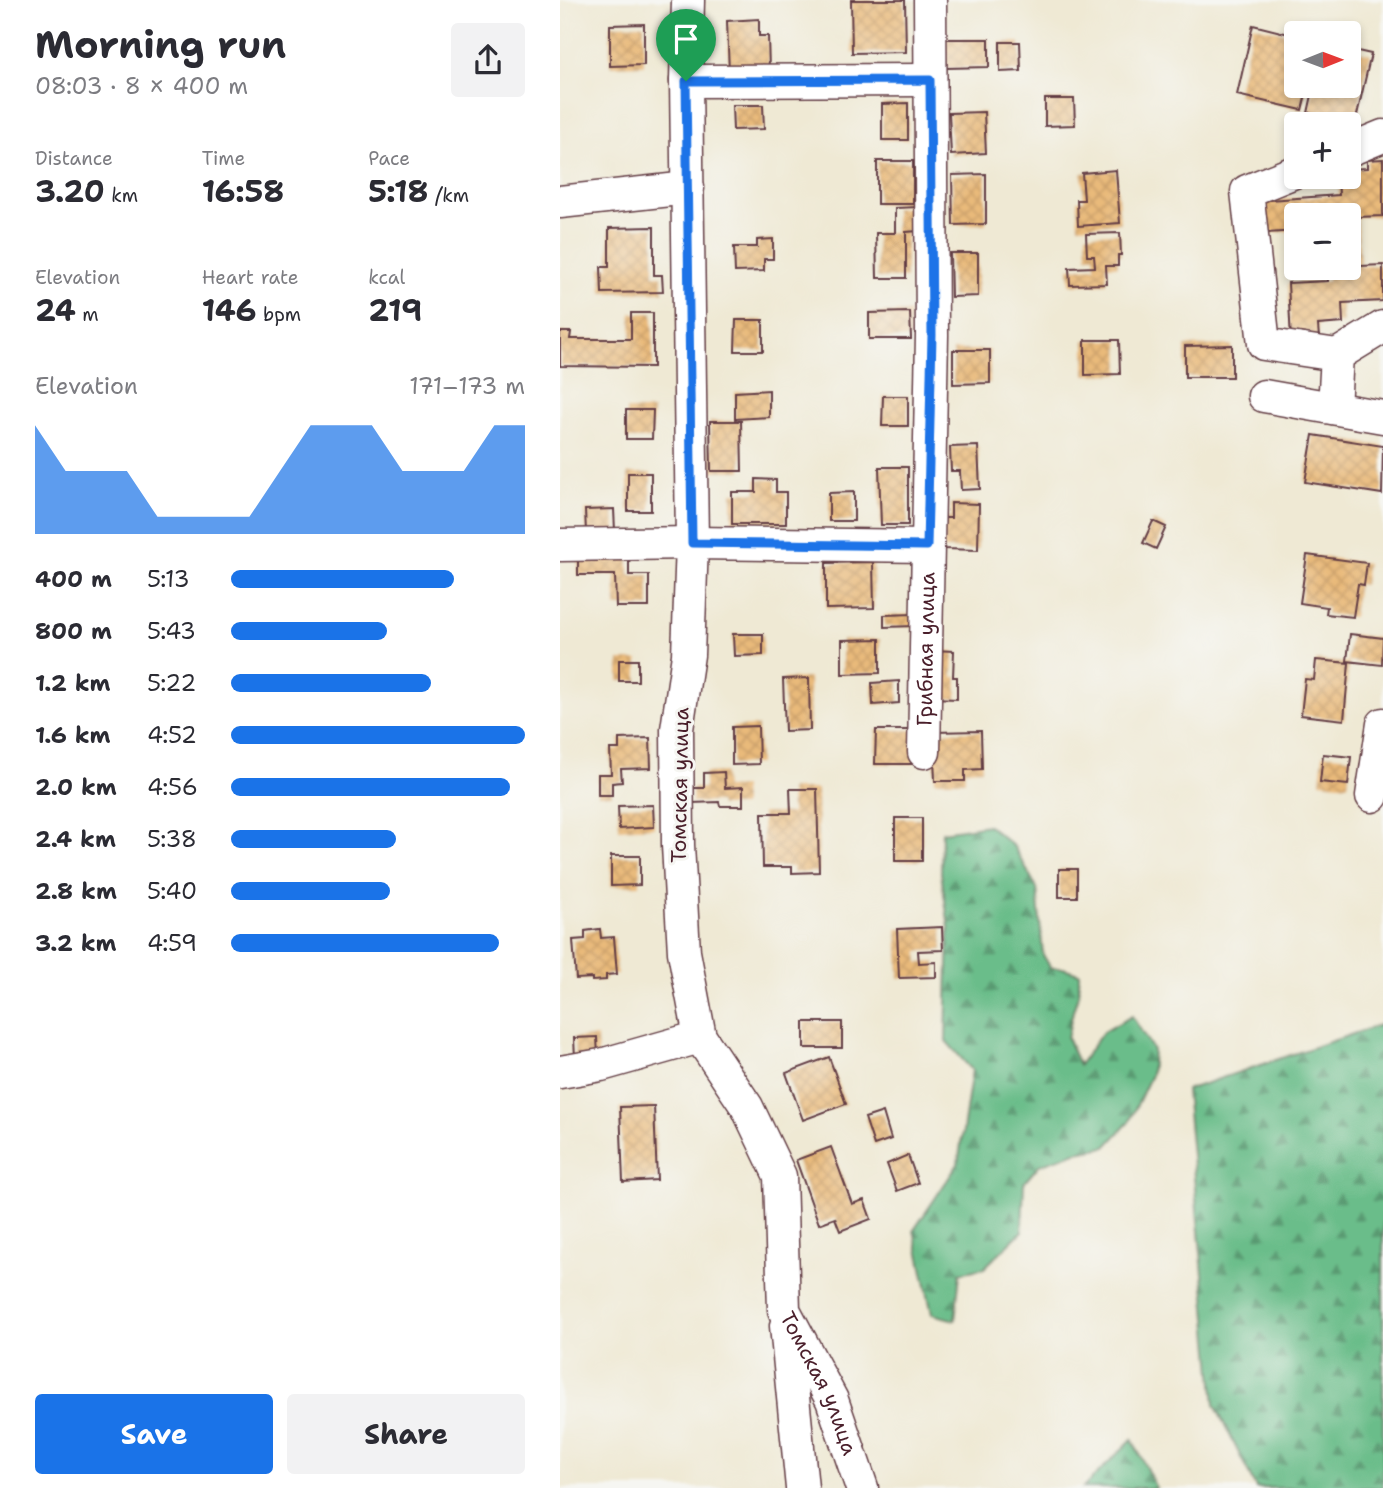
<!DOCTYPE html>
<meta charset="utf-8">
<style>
body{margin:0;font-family:"Shantell Sans",sans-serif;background:#f2f2f3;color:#2b2b33;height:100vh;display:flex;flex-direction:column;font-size:26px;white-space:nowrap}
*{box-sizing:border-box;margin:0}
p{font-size:23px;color:#7c7c81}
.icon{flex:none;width:38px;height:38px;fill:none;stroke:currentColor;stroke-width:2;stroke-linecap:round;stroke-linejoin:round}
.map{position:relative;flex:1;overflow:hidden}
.panel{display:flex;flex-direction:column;background:#fff;width:560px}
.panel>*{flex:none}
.needle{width:46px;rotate:89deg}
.controls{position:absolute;left:724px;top:21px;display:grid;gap:14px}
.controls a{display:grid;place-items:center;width:77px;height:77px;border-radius:7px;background:#fff;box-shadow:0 4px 10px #0003;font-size:35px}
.pin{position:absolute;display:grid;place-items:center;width:60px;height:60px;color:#fff;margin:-72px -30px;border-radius:50% 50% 50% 0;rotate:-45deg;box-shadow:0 0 7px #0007}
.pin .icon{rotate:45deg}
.round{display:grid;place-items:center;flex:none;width:74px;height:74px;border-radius:7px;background:#f2f2f3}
.summary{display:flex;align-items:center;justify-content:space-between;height:119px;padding:0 35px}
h1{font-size:38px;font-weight:700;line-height:52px}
.metrics{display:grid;grid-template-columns:repeat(3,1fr);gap:10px;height:119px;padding:7px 35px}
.metrics div{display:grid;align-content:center}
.metrics b{font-size:30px;font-weight:700}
.metrics small{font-size:19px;font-weight:400}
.metrics p{font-size:19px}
.chart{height:196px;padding:14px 35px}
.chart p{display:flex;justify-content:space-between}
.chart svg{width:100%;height:126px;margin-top:7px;fill:#1a73e8;opacity:.7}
.cta{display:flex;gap:14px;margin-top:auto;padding:14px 35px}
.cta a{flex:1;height:80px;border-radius:7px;background:#1a73e8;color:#fff;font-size:28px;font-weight:700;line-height:80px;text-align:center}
.cta a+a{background:#f2f2f3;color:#2b2b33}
ul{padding:0 35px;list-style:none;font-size:23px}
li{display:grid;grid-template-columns:112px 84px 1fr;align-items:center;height:52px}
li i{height:18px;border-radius:9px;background:#1a73e8}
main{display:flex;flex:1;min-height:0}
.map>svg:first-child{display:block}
.forest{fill:url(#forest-firs);stroke:#5a6e5a;stroke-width:2}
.building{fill:url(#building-cross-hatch)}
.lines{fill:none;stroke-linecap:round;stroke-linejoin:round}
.minor-casing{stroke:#633d44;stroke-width:35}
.minor{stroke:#fff;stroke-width:32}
.route-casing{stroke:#fff;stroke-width:14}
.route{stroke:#1a73e8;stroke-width:9}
.labels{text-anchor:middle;stroke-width:6;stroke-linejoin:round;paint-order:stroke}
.street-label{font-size:21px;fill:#4a1f2b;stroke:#f6f6f2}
</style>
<main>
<section class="panel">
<div class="summary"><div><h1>Morning run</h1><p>08:03 · 8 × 400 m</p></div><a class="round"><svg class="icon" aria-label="share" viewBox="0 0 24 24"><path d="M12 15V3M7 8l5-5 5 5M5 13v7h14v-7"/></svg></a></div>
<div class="metrics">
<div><p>Distance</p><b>3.20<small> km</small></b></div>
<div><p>Time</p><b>16:58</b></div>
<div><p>Pace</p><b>5:18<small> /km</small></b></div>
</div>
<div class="metrics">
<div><p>Elevation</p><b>24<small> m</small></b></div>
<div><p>Heart rate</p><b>146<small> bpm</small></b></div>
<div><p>kcal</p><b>219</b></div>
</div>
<div class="chart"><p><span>Elevation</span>171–173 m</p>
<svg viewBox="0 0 160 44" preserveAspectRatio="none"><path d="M0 44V6L10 22L20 22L30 22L40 38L50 38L60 38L70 38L80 22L90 6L100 6L110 6L120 22L130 22L140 22L150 6L160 6V44z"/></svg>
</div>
<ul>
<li><b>400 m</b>5:13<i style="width:76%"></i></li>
<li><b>800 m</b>5:43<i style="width:53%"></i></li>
<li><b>1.2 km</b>5:22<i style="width:68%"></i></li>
<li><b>1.6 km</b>4:52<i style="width:100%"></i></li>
<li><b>2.0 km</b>4:56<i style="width:95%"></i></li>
<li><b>2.4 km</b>5:38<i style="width:56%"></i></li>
<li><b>2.8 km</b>5:40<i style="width:54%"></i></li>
<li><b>3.2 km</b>4:59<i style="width:91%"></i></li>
</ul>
<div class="cta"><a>Save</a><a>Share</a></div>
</section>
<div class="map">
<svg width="823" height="1488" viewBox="0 0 823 1488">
<defs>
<pattern id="forest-firs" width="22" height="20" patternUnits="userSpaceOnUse" patternTransform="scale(1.75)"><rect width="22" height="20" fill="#6abd8a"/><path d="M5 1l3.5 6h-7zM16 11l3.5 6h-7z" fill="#599971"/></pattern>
<pattern id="building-cross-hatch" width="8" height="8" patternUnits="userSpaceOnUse" patternTransform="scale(1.75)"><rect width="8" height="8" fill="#e9ba7a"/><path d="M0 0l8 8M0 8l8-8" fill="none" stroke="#c99f6a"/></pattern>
</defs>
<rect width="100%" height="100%" fill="#f6f6f2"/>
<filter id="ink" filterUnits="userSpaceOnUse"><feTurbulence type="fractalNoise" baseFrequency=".0143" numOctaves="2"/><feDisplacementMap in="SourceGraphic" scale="14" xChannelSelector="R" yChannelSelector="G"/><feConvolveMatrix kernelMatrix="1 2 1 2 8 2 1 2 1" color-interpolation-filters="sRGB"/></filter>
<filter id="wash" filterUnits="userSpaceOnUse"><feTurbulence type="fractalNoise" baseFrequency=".00686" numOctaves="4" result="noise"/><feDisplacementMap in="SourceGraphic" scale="28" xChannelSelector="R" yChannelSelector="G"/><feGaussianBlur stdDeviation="1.57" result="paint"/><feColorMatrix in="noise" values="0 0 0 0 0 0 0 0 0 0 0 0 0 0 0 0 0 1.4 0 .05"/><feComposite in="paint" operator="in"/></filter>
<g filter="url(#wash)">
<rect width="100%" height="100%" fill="#efe9d4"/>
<!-- forest -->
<path class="forest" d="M428,825L454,847L477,888L483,955L491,968H503L519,973V992L513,1011L507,1038L519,1065L543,1032L572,1016L593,1050L591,1075L569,1122L546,1147L516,1152L479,1165L464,1183L462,1231L424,1268L400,1273L395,1320L372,1314L354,1230L398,1164L412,1070L386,1041L389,927L381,873L382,832Z
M823,1024V1488H696L655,1405L626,1090Z
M572,1439L596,1488H523Z"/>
<g id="blocks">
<!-- building -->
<path class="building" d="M291,0H345L346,52L292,53Z
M199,19V36H208L209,70L169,72L167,21Z
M84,24V65L50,66V25Z
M693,25L737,36V58L734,72L737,73V86H748L742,110L677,95Z
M386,39H429V67L386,68Z
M440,42H460L461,71L440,72Z
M789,49L811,54L795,124L748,113L754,86H789Z
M485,99H514L515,125L485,126Z
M348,103V140H322V104Z
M172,105H203L204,129L173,130Z
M424,112L426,153L391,155L389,113Z
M823,159V216L797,217L800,266L823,265V301L782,303L783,323L758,325L759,338L731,340L728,283L768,281V268H789V215H737V231L707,233V222L695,223L694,201L779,195L778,177H789V169L807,168V160Z
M317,161H353V204H317Z
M556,170L560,223L518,226L517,200H524L522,173Z
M426,174V224L393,225L392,175Z
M358,207V231L346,232V278H317L316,233H335V208Z
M94,227V275H102L103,292L42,293L41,267H49V228Z
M560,233L561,255H558V266H546L547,284L510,285L509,268L535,267L534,256H527L526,234Z
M213,239V259H204V271L175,272L174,247H197V240Z
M390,253H418V296L391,297Z
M350,312L351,339H309V313Z
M71,313H93V367L0,366V332H11L10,339H71Z
M176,320H203V351H175Z
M525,340H559L560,374L525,375Z
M672,345V377H625V346Z
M393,350H430V383L393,384Z
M209,390V417L175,419V392Z
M323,396H348V426H322Z
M66,410H93L92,439H66Z
M150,421H181L182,471H151Z
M753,435L823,446L822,494L745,482Z
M418,446L420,489L401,490L400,471H391L390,447Z
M319,467H348V525H321Z
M68,473H91V511H68Z
M196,479L216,480V492H226V524H172V492H196Z
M294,492V521H269V493Z
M391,503L419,504L418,550L384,549V518H391Z
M54,509L55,531L26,532L25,510Z
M593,521L606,527L596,549L583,543Z
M747,555L807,563L804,585L798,584L793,617L766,614L767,607L740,603Z
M18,557H69V575H89V607H56L55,575H18Z
M313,562L314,608L266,609V563Z
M355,614V626L324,627V615Z
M173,634H203V655L174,656Z
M790,634L823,638L822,665L787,661Z
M320,639V673L282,674V640Z
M373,650L394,651L393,677H397V699L372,698Z
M59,660H78V681H59Z
M756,660L789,663L784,720L741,715L745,679L754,680Z
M249,678L250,730L225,731L223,679Z
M339,681V703L313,705L312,683Z
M198,726L199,764L172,765V727Z
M316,730H354V764H315Z
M421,731L422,769L405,770V781H375L373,732Z
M90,738L91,768L61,769L62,782L52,783V795H38V774H51L50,749H59V739Z
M763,754L791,757L788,785L760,782Z
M164,772L165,788L183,787V806H160L159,802L132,803V788H144V773Z
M230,789H257L259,872L232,873V867H203L202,813H231Z
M93,805L94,827L59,829L58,806Z
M335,818H362V861H335Z
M51,856H80V885L51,886Z
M499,869H517V897H499Z
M382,927L383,950L358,951L359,963L376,962V977L339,978L337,929Z
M40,929L41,938L54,937L57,974L46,975V980L32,981V978L16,979L13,940L25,939V931Z
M244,1022H282V1048H244Z
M37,1037L38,1057L15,1058L14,1038Z
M269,1057L286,1104L243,1120L226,1073Z
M94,1106L97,1180L63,1182L60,1107Z
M323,1112L331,1139L314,1145L305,1118Z
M271,1147L292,1204L304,1200L311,1219L280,1231L275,1218L259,1224L236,1160Z
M348,1155L358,1183L337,1191L327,1164Z"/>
</g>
</g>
<g filter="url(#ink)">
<use href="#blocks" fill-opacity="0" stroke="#633d44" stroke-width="2"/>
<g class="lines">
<!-- minor casing -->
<g class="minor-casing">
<g id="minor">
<path id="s1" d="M128,0L126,81L132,543L128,655L117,729L118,845L124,952L140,1037L187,1107L220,1176L224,1310L272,1400L302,1488"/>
<path d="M126,81L370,80"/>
<path d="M789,150L823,136"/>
<path d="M737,171L687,191L704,344L777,355L823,327"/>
<path d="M0,202L128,188"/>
<path d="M704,396L823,417"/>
<path d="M774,408L777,355"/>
<path d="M0,545L132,543L367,546"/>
<path id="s2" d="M364,752L372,335L370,0"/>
<path d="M812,796L823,724"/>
<path d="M0,1072L41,1065L140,1037"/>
<path d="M226,1326L242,1488"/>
</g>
</g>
<!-- minor -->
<use href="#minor" class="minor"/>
</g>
</g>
<g class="lines" filter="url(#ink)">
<!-- route casing -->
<g class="route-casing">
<path id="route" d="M370,80L372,335L367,546L132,543L126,81Z"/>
</g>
<!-- route -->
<use href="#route" class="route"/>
</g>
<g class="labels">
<!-- street labels -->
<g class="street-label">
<text dy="7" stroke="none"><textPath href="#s2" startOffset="103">Грибная улица</textPath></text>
<text transform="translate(120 785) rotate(-89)" y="7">Томская улица</text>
<text dy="7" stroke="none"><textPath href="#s1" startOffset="1416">Томская улица</textPath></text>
</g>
</g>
</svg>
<div class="controls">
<a><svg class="needle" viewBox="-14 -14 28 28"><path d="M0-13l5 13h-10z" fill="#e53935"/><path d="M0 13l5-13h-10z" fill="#7c7c81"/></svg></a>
<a>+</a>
<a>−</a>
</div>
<div class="pin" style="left:126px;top:81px;background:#1e9e55"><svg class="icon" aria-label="arrive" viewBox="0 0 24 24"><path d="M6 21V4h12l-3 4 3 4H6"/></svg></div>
</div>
</main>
